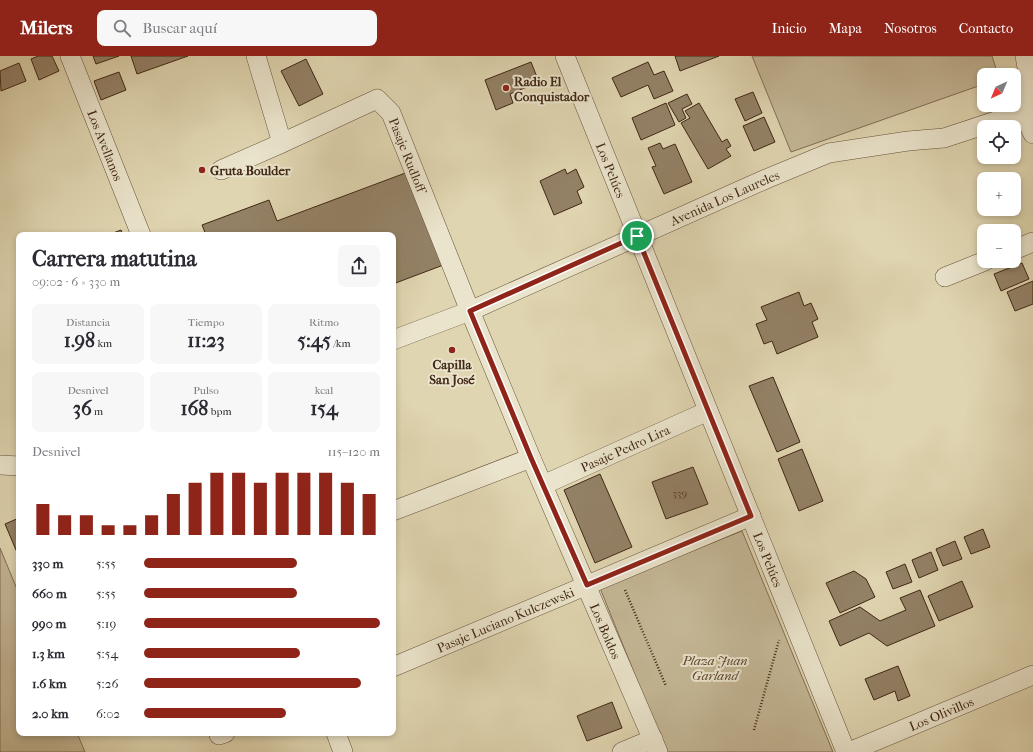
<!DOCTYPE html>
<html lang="es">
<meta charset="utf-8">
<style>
body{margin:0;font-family:"IM FELL French Canon",serif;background:#f7f7f7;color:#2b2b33;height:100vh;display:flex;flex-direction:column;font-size:15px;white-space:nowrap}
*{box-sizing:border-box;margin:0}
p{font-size:13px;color:#7c7c81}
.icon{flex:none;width:22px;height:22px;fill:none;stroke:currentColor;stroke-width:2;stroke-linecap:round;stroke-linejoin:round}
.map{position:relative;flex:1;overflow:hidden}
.sheet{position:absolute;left:16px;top:176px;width:380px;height:504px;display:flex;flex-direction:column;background:#fff;border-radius:8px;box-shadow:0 2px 6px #0003}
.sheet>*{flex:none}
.needle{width:26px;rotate:224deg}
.buttons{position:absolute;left:977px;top:12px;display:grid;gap:8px}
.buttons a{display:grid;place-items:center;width:44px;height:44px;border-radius:8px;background:#fff;box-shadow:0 2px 6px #0003;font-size:20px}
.pin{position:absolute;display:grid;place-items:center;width:34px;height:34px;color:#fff;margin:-17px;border:2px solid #fff;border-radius:50%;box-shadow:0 1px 4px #0007}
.round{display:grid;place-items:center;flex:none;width:42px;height:42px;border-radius:8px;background:#f7f7f7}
.overview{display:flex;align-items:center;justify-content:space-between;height:68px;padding:0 16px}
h1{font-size:22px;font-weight:700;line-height:30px}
.stats{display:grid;grid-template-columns:repeat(3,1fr);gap:6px;height:68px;padding:4px 16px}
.stats div{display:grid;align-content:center;border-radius:8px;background:#f7f7f7;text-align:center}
.stats b{font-size:20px;font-weight:700}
.stats small{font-size:11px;font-weight:400}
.stats p{font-size:11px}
.chart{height:112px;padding:8px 16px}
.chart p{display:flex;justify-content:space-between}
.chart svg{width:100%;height:72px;margin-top:4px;stroke:#8f2418;stroke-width:6}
ul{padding:0 16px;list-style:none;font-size:13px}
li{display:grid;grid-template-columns:64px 48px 1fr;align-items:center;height:30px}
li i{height:10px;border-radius:5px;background:#8f2418}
header{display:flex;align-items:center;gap:24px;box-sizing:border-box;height:56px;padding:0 20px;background:#8f2418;color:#fff}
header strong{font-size:19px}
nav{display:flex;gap:22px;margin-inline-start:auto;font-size:14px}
.search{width:280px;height:36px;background:#f7f7f7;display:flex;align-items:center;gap:10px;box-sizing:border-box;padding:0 14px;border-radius:8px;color:#7c7c81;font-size:15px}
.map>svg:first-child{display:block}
.green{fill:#c4b796;stroke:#826f56}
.building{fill:#938166;stroke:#412715}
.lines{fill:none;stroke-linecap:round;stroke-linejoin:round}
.minor-casing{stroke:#68523c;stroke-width:20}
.path{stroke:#412715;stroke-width:2.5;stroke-dasharray:1 2;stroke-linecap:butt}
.minor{stroke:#eae4cc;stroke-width:19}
.route-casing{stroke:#fff;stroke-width:8}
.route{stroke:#8f2418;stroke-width:5}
.poi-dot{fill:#8f2418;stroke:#eae4cc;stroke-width:1.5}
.labels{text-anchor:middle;stroke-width:4;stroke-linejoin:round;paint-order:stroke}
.number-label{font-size:11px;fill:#563e29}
.poi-label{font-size:13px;font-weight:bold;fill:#412715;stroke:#eae4cc;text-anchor:start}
.street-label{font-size:13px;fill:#412715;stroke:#eae4cc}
.park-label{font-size:13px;font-style:italic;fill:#5b442f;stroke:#eae4cc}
</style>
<header>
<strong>Milers</strong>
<div class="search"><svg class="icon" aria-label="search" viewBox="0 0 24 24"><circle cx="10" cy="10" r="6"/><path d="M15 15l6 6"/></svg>Buscar aquí</div>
<nav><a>Inicio</a><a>Mapa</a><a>Nosotros</a><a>Contacto</a></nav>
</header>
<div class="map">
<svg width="1033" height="696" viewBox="0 0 1033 696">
<rect width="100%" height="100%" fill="#dfd5b0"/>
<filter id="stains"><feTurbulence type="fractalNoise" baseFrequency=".005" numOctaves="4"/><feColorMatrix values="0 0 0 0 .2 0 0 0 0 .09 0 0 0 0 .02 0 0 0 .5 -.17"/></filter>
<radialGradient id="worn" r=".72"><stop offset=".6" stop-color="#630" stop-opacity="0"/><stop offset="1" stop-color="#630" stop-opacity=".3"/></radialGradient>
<!-- green -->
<path class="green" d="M752,0H992L998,19H984V28L791,96Z
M742,475L833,696H666L600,532Z
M0,492L19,538V677H77L85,696H0Z"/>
<!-- building -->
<path class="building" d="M38,0H52L59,15L39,24L31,3Z
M93,0H119L96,8Z
M131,0H188L137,18Z
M675,0H719L680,15Z
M306,3L323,38L299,50L281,15Z
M531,6L539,26L510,38L513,47L496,54L485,24Z
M648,6L654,19L664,15L673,35L654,43L648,29L621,41L612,22Z
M19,7L26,25L1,35L0,15Z
M119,16L126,34L101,44L94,25Z
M753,36L762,57L745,65L735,43Z
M687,38L692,48L682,53L686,62L679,66L668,47Z
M666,47L675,69L641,84L632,62Z
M699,47L722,86L727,83L731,90L726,93L731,100L708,113L681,67L690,62L685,55Z
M764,61L775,86L754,95L743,70Z
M660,87L663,93L675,88L692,126L664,138L652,111L656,110L648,92Z
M565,113L567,118L576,113L584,131L577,135L582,147L554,159L540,125Z
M408,116L446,208L393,228V179H206L202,169L269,144L277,165Z
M121,174L123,179H108Z
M1022,207L1029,223L1001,235L994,218Z
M1033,225V248L1015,255L1007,236Z
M799,236L804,250L811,247L818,263L812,266L818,281L777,298L772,285L764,288L756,268L767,264L761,251Z
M773,321L800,386L777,396L749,330Z
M802,393L823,445L799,455L778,403Z
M693,411L708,448L666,463L652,426Z
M600,418L632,491L595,507L564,434Z
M19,462V501L5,468Z
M983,473L990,491L971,498L964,481Z
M955,485L962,503L943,510L936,493Z
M931,496L938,514L919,522L912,504Z
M905,508L912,526L893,533L886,516Z
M854,515L866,523L875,541L840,557L826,527Z
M962,525L973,551L939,565L928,540Z
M920,534L935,570L887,590L869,577L840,590L829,565L860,551L880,565L906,554L900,542Z
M898,610L910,640L898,645L895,635L874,644L865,623Z
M612,646L622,672L587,685L577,660Z"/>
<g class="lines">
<!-- minor casing -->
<g class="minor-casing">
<g id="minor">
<path id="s1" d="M70,0L141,179"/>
<path d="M256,0L282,87"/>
<path id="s2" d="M565,0L846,696"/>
<path d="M1025,0L1030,28L1023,56L1033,78"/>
<path id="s3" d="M221,114L282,87L377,43L391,57L470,255L531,402L658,696"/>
<path d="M1014,194L1033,186"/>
<path d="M945,221L985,205"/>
<path id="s4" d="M393,284L470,255L766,123L829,97L908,85L944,82L1023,56"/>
<path d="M0,409L19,410"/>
<path id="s5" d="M543,429L708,355"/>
<path d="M393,455L531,402"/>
<path id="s6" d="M393,611L751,460"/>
<path d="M336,677L343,696"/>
<path d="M219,679L225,677"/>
<path d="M622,696L653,683"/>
<path id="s7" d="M849,696L1033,619"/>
</g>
</g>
<!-- path -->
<path class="path" d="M625,534L666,630
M754,674L779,584"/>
<!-- minor -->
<use href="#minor" class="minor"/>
</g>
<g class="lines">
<!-- route casing -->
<g class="route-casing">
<path id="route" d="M637,180L751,460L587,529L531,402L470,255Z"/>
</g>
<!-- route -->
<use href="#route" class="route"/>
</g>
<!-- markers -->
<g class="poi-dot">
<circle cx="506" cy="32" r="4"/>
<circle cx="202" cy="114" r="4"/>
<circle cx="452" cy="294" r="4"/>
</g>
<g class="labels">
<!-- number labels -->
<g class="number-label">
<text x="680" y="441">339</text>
</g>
<!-- poi labels -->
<g class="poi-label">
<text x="514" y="30">Radio El<tspan x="514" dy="15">Conquistador</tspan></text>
<text x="210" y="119">Gruta Boulder</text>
<text x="452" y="313" text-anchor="middle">Capilla<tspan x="452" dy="15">San José</tspan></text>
</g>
<!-- street labels -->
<g class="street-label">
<text dy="5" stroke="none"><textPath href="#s1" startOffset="96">Los Avellanos</textPath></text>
<text dy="5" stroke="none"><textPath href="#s3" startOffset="236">Pasaje Rudloff</textPath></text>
<text dy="5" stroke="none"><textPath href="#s2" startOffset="123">Los Pelúes</textPath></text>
<text dy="5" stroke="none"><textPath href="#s4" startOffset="361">Avenida Los Laureles</textPath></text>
<text dy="5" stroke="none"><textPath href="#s5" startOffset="90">Pasaje Pedro Lira</textPath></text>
<text dy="5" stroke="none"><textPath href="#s2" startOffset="543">Los Pelúes</textPath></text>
<text dy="5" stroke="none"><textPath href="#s6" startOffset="122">Pasaje Luciano Kulczewski</textPath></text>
<text dy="5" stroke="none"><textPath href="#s3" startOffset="752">Los Boldos</textPath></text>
<text dy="5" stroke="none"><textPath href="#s7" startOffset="100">Los Olivillos</textPath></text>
</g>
<!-- park labels -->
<g class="park-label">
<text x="715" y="609">Plaza Juan<tspan x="715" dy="15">Garland</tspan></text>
</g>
</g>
<rect width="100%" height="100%" filter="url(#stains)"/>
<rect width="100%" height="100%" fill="url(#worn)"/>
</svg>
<div class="buttons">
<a><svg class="needle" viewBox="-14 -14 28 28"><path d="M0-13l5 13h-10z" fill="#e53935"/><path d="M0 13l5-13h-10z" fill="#7c7c81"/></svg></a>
<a><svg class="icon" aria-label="locate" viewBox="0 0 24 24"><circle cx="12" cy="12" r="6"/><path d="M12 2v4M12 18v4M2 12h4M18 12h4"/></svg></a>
<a>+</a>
<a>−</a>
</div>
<div class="pin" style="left:637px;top:180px;background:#1e9e55"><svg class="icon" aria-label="arrive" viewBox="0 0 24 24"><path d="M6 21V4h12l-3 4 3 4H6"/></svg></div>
<section class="sheet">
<div class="overview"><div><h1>Carrera matutina</h1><p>09:02 · 6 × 330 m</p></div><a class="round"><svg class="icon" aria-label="share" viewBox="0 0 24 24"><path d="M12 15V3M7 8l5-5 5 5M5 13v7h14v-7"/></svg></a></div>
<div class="stats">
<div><p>Distancia</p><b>1.98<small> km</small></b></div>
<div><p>Tiempo</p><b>11:23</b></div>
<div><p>Ritmo</p><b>5:45<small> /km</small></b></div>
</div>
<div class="stats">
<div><p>Desnivel</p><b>36<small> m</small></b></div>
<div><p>Pulso</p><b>168<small> bpm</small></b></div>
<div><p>kcal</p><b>154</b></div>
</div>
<div class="chart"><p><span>Desnivel</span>115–120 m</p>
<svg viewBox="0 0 160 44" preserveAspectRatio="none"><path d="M5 44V25M15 44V32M25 44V32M35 44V38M45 44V38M55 44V32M65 44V19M75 44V12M85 44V6M95 44V6M105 44V12M115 44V6M125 44V6M135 44V6M145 44V12M155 44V19"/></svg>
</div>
<ul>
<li><b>330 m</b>5:55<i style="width:65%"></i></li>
<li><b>660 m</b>5:55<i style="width:65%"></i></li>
<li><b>990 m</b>5:19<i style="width:100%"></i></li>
<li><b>1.3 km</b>5:54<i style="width:66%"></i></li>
<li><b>1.6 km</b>5:26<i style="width:92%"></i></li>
<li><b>2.0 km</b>6:02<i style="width:60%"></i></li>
</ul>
</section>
</div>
